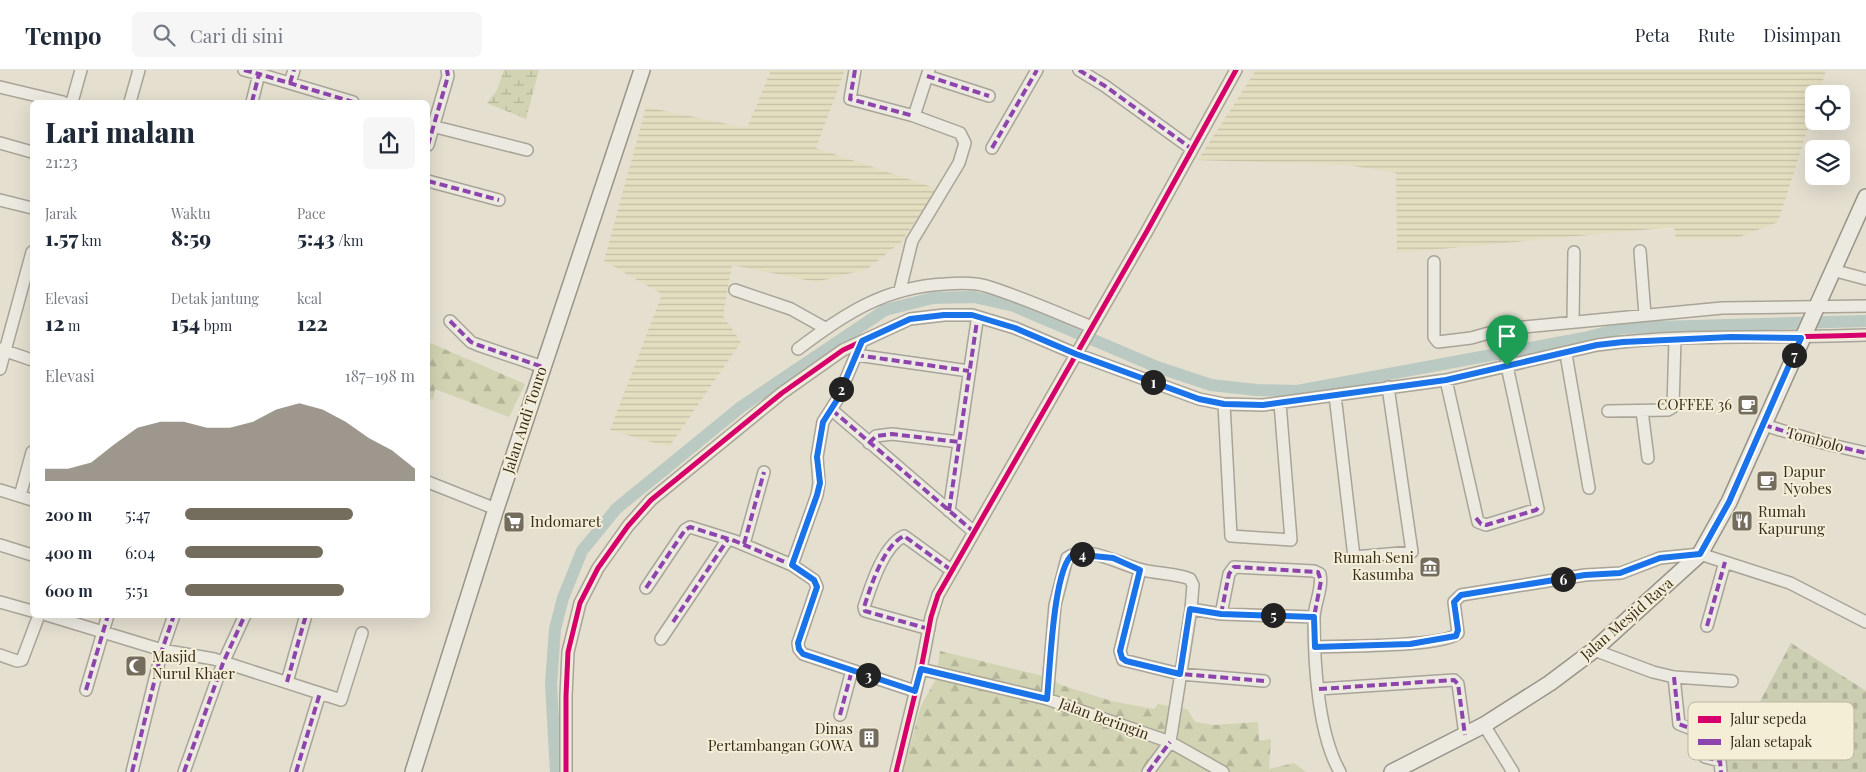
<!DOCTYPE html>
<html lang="id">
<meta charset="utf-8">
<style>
body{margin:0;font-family:"Playfair Display",serif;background:#f6f6f7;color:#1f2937;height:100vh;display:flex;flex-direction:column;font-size:19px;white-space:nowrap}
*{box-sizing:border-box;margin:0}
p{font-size:16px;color:#747a83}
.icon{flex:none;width:28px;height:28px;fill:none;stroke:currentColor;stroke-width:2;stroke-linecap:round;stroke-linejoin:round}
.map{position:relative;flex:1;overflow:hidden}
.details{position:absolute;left:30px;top:30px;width:400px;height:518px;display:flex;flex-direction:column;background:#fff;border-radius:8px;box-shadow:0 5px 20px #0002}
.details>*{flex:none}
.fabs{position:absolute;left:1805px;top:15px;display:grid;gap:10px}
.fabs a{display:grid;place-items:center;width:45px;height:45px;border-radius:8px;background:#fff;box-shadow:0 5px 20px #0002;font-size:25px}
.pin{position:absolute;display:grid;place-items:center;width:42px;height:42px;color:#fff;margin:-51px -21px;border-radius:50% 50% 50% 0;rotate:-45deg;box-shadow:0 0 5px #0007}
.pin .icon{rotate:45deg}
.km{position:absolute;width:25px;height:25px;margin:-12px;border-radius:50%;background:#222;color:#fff;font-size:14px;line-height:25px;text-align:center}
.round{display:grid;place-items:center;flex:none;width:52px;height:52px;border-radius:8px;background:#f6f6f7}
.headline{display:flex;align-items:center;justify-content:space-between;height:85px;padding:0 15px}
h1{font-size:28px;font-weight:800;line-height:38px}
.stats{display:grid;grid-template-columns:repeat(3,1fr);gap:8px;height:85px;padding:5px 15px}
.stats div{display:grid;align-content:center}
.stats b{font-size:21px;font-weight:800}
.stats small{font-size:14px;font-weight:400}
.stats p{font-size:14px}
.chart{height:140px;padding:10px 15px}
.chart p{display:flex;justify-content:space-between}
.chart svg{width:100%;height:90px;margin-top:5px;fill:#746c5d;opacity:.7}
ul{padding:0 15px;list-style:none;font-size:16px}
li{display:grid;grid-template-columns:80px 60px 1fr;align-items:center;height:38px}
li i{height:12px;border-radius:6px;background:#746c5d}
header{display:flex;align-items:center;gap:30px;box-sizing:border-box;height:70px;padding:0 25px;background:#fff;border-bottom:1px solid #e0e1e3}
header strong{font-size:24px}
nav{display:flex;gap:28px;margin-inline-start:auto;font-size:18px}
.search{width:350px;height:45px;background:#f6f6f7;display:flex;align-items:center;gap:12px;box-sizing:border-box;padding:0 18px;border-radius:8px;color:#747a83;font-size:19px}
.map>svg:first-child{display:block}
.farmland{fill:url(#farmland-rules)}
.forest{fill:url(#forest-firs)}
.wetland{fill:url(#wetland-marsh)}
.cemetery{fill:url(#cemetery-stones)}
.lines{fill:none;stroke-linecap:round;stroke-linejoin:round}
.canal{stroke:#bac9c1;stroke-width:12}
.street-casing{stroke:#a9a498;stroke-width:14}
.secondary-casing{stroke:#999488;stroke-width:18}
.street{stroke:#ece9e0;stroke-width:11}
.secondary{stroke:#ece9e0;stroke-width:15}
.quiet{stroke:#8e44ad;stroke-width:4;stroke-dasharray:8 4;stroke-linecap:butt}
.cycleway-casing{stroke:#f4eed6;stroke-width:8}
.cycleway{stroke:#d6006c;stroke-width:5}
.route-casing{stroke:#fff;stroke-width:10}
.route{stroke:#1a73e8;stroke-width:6}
.labels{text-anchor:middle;stroke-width:4;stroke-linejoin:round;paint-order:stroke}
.poi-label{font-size:15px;fill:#382e20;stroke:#f4eed6;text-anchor:start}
.street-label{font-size:15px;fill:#382e20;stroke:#f4eed6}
.key{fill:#f4eed6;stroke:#bcb49f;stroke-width:1}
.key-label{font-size:14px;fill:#382e20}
</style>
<header>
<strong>Tempo</strong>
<div class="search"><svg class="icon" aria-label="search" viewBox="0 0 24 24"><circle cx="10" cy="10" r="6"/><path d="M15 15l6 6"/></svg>Cari di sini</div>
<nav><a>Peta</a><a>Rute</a><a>Disimpan</a></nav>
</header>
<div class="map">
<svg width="1866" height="702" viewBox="0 0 1866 702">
<defs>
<pattern id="farmland-rules" width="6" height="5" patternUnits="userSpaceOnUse" patternTransform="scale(1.25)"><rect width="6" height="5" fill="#e3dec0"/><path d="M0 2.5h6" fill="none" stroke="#c4bfa5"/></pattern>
<pattern id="forest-firs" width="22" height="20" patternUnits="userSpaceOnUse" patternTransform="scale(1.25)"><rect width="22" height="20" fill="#d1d3b2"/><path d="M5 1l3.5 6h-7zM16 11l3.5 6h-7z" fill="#b4b599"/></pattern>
<pattern id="wetland-marsh" width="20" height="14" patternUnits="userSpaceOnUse" patternTransform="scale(1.25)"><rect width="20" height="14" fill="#d1d3b2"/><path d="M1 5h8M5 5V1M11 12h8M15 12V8" fill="none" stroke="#b4b599"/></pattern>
<pattern id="cemetery-stones" width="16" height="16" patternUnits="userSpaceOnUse" patternTransform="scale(1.25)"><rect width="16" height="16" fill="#ccceb1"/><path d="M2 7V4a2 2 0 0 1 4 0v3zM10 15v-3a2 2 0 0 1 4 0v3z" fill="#b0b198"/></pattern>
</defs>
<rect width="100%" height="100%" fill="#e4dfcf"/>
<!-- farmland -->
<path class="farmland" d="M771,0H845L816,78L938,119L901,172L867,199L816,212L732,195L723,246L741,272L669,377L610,360L662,224L604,191L646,37L747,58Z
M1256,0H1826L1819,24H1814V39L1778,152L1734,169H1676L1674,157L1397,183L1396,103L1347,95L1198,90Z"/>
<!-- forest -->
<path class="forest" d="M428,272L525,314L509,347L435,319L433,330L428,328Z
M940,581L1043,606L1061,615L1111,631L1154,639L1158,634L1187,639L1195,652L1214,655L1258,652L1259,671L1271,669L1269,699L1294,693L1306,702H903L921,636L936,609Z"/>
<!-- wetland -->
<path class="wetland" d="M504,0H539L526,49L487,33L497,20Z"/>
<!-- cemetery -->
<path class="cemetery" d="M1791,573L1866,621V702H1726L1729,650L1757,637Z"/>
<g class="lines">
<!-- canal -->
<path class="canal" d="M556,702L551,614L555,559L563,528L582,481L616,439L741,337L885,240L933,228L974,227L1014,236L1157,297L1211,315L1256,320L1297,321L1584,268L1623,258L1866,251"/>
<!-- street casing -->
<g class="street-casing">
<path id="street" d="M244,0L259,4
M855,0L850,29L914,46
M1079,0L1105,16L1192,79
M927,6L989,26
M290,13L294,0
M0,17L63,32
M72,32L81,0
M130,32L139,0
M252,32L259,4L353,32
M428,55L527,80
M0,73L32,82
M428,75L448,6L447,0
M992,78L1037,0
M428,111L499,130
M0,130L32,138
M1640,181L1645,245
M1434,192V267L1438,272L1471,268L1503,259L1722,238L1866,236
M1832,200L1866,209
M735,220L791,239L825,258
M900,220L912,171L959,93L965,73L960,63L914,46L929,0
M450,251L471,272L478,275L543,297
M1573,252L1574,182
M862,271L837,330L823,352L817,387L819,413L817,425L792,495L814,510L817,517L798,573L799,579L803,584L915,621
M0,279L32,290
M798,279C844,244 885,217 945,214C958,213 973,212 986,216C1022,227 1057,243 1092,257
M1566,284L1589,418
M856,285L969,301
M0,299L32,182
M1446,310L1478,452L1486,455L1538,439L1507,296L1503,259
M1335,325L1354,487L1412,482L1388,317
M1224,334L1231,466L1291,470L1280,333
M832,340L974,462
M1608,341L1668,340L1673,337L1675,269
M1642,341L1648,388
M1764,355L1823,373L1866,383
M869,373L876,366L892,364L959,372
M428,412L496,439
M0,420L32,430
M20,426L32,382
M949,441L977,251
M744,474L764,402
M0,475L32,485
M1140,500L1120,581L1123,590L1180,604L1264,611
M646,518L685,460L690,457L735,471L792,495
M0,532L32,541
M1191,539L1221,544L1314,547
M1221,544L1229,504L1234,497L1314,501L1320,504C1323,519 1314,534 1314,549C1314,593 1318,664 1340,702
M47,545L162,580L214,589L341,630L362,563
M1707,556L1725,492
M929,559L865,541L864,537C871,516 883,476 904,466L951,500
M661,569L728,469
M1315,577C1338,576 1446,577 1458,563L1454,532L1461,525L1585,505L1621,503L1660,488L1700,484L1790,513L1866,552
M1594,580L1653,602L1674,607L1732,611
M0,585L17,591L22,590L39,545
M921,599L1047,629L1170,672L1223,702
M1674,607L1679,654L1700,662L1705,687L1720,691L1721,702
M287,612L306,545
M1319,619L1454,610L1458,614L1465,665
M86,620L108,545
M1047,629L1055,535L1067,488C1088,473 1122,496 1143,500C1158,504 1175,503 1190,509L1193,515L1191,539L1170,672L1148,702
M840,645L852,600
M1484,655L1513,702
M132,702L162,580L174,545
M184,702L223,593L245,545
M296,702L320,623
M566,702V626L568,582L580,533L598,498L628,456L651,430L782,323L843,280L910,249L944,245H972L1015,258L1076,284L1199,329L1224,334L1263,335L1446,310L1597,275C1686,263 1777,269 1866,265
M896,702L921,599L931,547L938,525L1147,161L1236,0"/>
</g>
<!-- secondary casing -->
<g class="secondary-casing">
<path id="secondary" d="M413,702L496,439L642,0
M1392,702L1484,655L1550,613L1594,580L1700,484L1729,432L1866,127"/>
</g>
<!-- street -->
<use href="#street" class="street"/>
<!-- secondary -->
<use href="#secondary" class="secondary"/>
<!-- quiet -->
<path class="quiet" d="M244,0L259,4
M855,0L850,29L914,46
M1079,0L1105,16L1192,79
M927,6L989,26
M290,13L294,0
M252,32L259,4L353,32
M428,75L448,6L447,0
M992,78L1037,0
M428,111L499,130
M450,251L471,272L478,275L543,297
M862,272L837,330L823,352L817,387L819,413L817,425L792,495L814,510L817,517L798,573L799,579L803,584L915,621
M856,285L969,301
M832,340L974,462
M1764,355L1823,373L1866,383
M869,373L876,366L892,364L959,372
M949,441L977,251
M1476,448L1481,454L1486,455L1536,440L1539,437
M744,474L764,402
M1140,500L1120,581L1123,590L1180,604L1264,611
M646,518L685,460L690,457L735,471L792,495
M1221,544L1229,504L1234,497H1238L1318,502L1321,511L1314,547
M673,552L728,469
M1707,556L1725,492
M929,559L865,541L864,537C871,516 883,476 904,466L951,500
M1674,607L1679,654L1700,662L1705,687L1720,691L1721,702
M287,612L306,545
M1319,619L1454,610L1458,614L1465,665
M86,620L108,545
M840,645L852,600
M132,702L162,580L174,545
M184,702L223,593L245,545
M296,702L320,623
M1148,702L1170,672"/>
<!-- cycleway casing -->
<g class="cycleway-casing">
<path id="cycleway" d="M566,702V626L568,582L580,533L598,498L628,456L651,430L782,323L843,280L910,249L944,245H972L1015,258L1076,284L1199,329L1224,334L1263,335L1446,310L1597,275C1686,263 1777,269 1866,265
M896,702L921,599L931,547L938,525L1147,161L1236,0"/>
</g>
<!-- cycleway -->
<use href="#cycleway" class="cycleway"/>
</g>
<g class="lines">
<!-- route casing -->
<g class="route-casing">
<path id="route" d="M944,245H972L1015,258L1076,284L1199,329L1224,334L1263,335L1446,310L1597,275L1623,272L1731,267L1801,268L1729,432L1700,484L1660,488L1620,503L1585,505L1461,525L1454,532L1458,560L1456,566L1410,574L1315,577L1314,547L1221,544L1190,539L1180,604L1126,591L1122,588L1120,581L1140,500L1113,488L1073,484C1053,498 1050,601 1047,629L921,599L915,621L803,584L799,579L798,573L817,517L814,510L792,495L817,425L820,413L817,387L823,352L837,330L862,271L910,249Z"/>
</g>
<!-- route -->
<use href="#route" class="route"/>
</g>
<!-- icons -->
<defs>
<g id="cafe-square" transform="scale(1.125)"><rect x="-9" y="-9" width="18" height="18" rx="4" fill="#746c5d" stroke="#f4eed6"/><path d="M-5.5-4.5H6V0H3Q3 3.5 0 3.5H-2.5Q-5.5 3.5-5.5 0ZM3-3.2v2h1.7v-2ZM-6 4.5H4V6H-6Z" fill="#fff"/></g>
<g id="restaurant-square" transform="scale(1.125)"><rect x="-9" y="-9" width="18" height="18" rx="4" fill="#746c5d" stroke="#f4eed6"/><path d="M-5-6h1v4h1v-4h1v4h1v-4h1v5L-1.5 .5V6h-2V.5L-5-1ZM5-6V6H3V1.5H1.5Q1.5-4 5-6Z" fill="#fff"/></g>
<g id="supermarket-square" transform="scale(1.125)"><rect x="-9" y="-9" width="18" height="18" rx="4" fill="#746c5d" stroke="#f4eed6"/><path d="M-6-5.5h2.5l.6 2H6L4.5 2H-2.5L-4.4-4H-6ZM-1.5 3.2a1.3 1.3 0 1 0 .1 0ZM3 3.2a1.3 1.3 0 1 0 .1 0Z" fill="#fff"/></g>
<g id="museum-square" transform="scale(1.125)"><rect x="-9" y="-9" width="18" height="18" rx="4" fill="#746c5d" stroke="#f4eed6"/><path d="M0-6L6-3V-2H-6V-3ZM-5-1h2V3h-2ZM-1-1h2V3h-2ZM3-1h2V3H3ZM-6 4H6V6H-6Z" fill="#fff"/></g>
<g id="mosque-square" transform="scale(1.125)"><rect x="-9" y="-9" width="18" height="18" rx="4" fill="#746c5d" stroke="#f4eed6"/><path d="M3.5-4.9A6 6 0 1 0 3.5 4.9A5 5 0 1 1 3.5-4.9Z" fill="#fff"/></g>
<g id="building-square" transform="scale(1.125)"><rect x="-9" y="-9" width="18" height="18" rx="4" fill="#746c5d" stroke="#f4eed6"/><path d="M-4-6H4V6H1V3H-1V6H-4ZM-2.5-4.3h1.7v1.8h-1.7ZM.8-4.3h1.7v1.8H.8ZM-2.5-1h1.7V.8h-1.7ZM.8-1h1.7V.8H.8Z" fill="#fff"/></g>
</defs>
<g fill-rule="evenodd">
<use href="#cafe-square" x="1748" y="335"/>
<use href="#cafe-square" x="1767" y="411"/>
<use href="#restaurant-square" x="1742" y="451"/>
<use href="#supermarket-square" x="514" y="452"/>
<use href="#museum-square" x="1430" y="497"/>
<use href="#mosque-square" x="136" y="596"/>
<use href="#building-square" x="869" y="668"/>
</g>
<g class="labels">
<!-- poi labels -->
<g class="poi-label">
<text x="1732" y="340" text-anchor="end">COFFEE 36</text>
<text x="1783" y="407">Dapur<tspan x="1783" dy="17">Nyobes</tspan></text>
<text x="1758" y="447">Rumah<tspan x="1758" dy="17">Kapurung</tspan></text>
<text x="530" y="457">Indomaret</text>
<text x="1414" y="493" text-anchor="end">Rumah Seni<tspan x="1414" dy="17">Kasumba</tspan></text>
<text x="152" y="592">Masjid<tspan x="152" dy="17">Nurul Khaer</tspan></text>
<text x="853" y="664" text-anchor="end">Dinas<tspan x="853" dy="17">Pertambangan GOWA</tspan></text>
</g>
<!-- street labels -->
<g class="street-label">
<text transform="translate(525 350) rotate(-72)" y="5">Jalan Andi Tonro</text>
<text transform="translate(1815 370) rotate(15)" y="5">Tombolo</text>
<text transform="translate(1627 549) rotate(-41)" y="5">Jalan Mesjid Raya</text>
<text transform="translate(1104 649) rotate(20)" y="5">Jalan Beringin</text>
</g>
</g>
<!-- legend -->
<rect x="1688" y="632" width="166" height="58" rx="8" class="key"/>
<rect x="1698" y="646" width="23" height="7" fill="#d6006c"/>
<rect x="1698" y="669" width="23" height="6" fill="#8e44ad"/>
<g class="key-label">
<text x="1730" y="654">Jalur sepeda</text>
<text x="1730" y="677">Jalan setapak</text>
</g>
</svg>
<div class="fabs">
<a><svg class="icon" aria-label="locate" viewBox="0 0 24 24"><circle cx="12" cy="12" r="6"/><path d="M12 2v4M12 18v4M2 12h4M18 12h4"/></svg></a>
<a><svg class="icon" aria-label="layers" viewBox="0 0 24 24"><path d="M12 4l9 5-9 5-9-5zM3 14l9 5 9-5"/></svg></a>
</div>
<div class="pin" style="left:1507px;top:296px;background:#1e9e55"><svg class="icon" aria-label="arrive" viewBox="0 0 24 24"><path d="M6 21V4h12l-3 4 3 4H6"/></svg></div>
<b class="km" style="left:1153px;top:312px">1</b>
<b class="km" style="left:841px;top:319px">2</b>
<b class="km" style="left:868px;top:605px">3</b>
<b class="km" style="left:1082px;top:484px">4</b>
<b class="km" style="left:1273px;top:545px">5</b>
<b class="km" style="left:1563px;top:509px">6</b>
<b class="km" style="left:1794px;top:285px">7</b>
<section class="details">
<div class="headline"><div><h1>Lari malam</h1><p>21:23</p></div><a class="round"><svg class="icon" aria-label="share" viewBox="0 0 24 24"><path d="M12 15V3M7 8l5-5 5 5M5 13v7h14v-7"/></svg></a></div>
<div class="stats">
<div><p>Jarak</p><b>1.57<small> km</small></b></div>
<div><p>Waktu</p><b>8:59</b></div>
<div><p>Pace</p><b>5:43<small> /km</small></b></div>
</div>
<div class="stats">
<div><p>Elevasi</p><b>12<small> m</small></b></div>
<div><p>Detak jantung</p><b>154<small> bpm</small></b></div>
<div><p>kcal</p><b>122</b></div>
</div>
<div class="chart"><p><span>Elevasi</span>187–198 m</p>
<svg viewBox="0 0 160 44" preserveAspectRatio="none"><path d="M0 44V38L10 38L20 35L30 26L40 18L50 15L60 15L70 18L80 18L90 15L100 9L110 6L120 9L130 15L140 23L150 29L160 38V44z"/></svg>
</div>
<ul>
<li><b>200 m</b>5:47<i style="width:73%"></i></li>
<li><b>400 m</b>6:04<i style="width:60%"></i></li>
<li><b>600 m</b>5:51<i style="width:69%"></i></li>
</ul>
</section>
</div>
